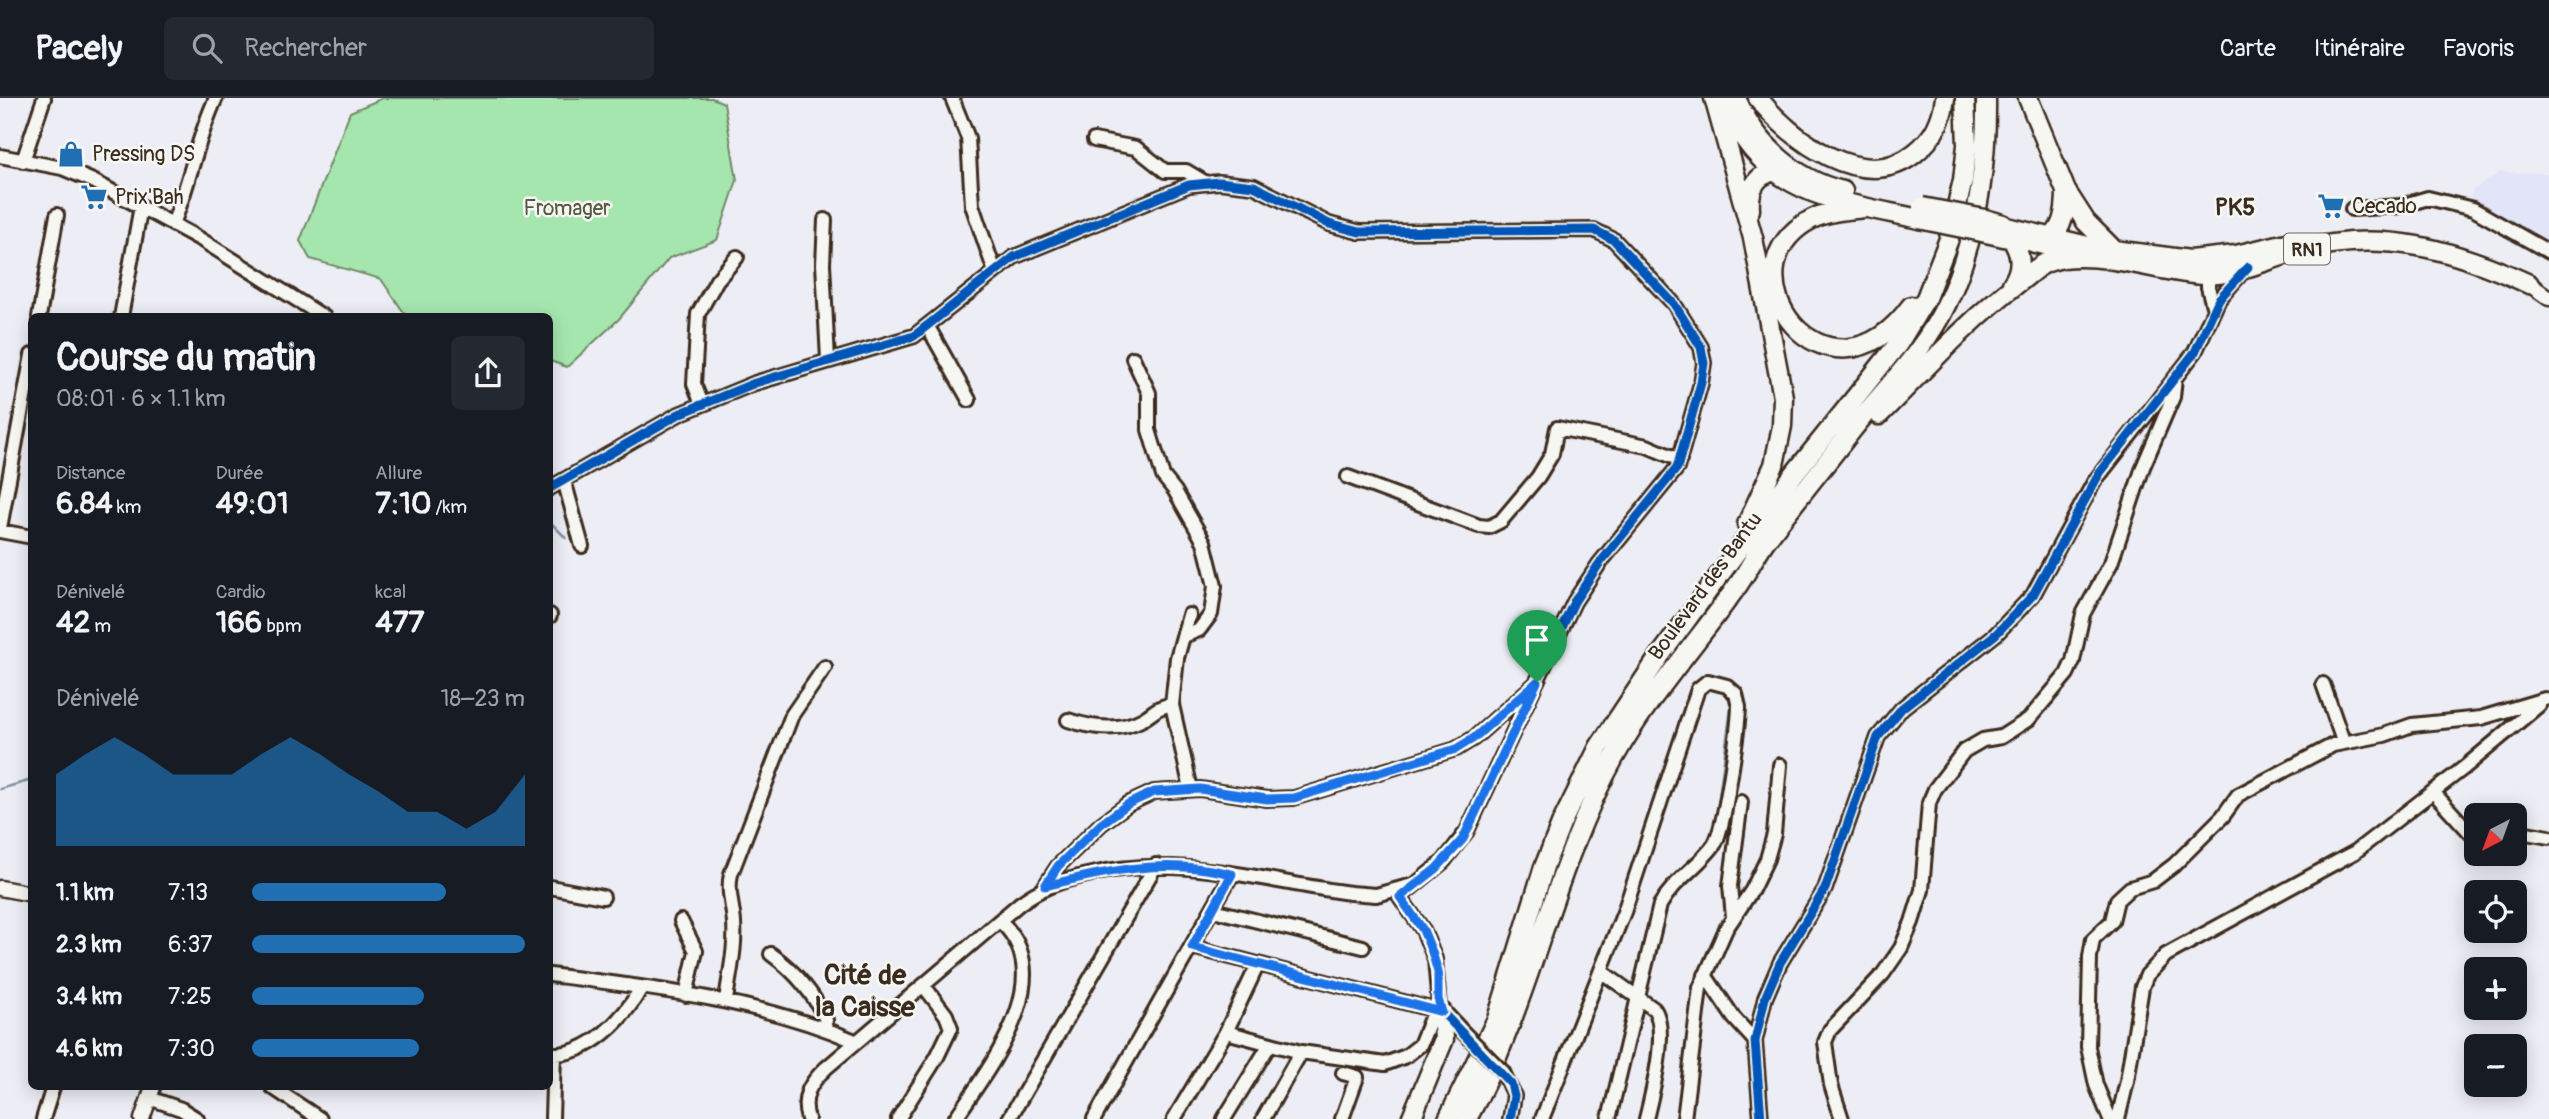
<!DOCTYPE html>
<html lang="fr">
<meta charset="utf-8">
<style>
body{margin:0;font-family:Pangolin,sans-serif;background:#242831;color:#f1f3f6;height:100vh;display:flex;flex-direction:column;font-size:26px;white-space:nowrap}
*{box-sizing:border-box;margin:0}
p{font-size:23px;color:#9ea1a6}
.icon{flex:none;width:38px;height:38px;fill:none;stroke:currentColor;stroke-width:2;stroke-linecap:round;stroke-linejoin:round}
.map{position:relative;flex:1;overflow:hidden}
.side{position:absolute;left:28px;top:215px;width:525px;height:777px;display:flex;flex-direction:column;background:#171b24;border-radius:10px;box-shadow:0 4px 18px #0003}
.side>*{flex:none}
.needle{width:46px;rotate:221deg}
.buttons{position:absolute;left:2464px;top:705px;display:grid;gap:14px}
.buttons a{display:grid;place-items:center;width:63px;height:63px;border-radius:10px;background:#171b24;box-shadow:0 4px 18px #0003;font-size:35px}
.pin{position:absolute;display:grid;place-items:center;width:60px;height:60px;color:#fff;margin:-72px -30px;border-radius:50% 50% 50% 0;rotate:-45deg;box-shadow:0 0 7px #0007}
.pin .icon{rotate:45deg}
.round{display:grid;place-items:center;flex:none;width:74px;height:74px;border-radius:10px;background:#242831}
.summary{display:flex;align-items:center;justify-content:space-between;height:119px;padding:0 28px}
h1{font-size:38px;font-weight:700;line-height:52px}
.figures{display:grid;grid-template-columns:repeat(3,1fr);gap:10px;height:119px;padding:7px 28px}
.figures div{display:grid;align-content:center}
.figures b{font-size:30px;font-weight:700}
.figures small{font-size:19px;font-weight:400}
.figures p{font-size:19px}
.chart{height:196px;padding:14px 28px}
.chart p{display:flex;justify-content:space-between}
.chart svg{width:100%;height:126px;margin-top:7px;fill:#1f6fb2;opacity:.7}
ul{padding:0 28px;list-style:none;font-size:23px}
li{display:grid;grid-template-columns:112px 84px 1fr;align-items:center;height:52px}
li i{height:18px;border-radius:9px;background:#1f6fb2}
header{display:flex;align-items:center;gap:42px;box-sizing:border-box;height:98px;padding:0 35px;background:#171b24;border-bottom:2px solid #363941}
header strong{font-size:33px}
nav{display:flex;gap:38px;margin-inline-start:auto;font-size:24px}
.search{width:490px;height:63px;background:#242831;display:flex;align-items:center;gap:18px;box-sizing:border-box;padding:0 24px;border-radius:10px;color:#9ea1a6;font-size:26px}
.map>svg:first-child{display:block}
.built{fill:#e2e4f8}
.green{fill:#a5e6af;stroke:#708866;stroke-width:2}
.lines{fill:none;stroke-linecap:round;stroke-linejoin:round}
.stream{stroke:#8191a1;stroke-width:2.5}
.minor-casing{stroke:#3b2a1e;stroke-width:18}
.major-casing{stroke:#3b2a1e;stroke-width:19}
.highway-casing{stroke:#3b2a1e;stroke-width:23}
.minor{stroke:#f6f6f2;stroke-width:12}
.major{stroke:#f6f6f2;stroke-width:14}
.highway{stroke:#f6f6f2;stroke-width:18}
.minor-bridge-casing{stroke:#3b2a1e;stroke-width:18;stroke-linecap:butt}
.highway-bridge-casing{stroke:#3b2a1e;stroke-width:23;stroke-linecap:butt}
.minor-bridge{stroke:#f6f6f2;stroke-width:12}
.highway-bridge{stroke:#f6f6f2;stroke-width:18}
.cycleway-casing{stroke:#f6f6f2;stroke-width:13}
.cycleway{stroke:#0057b8;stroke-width:9}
.route-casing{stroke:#fff;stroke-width:14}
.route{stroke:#1a73e8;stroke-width:9}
.labels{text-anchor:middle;stroke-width:5;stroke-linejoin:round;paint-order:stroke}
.shield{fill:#f6f6f2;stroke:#73675e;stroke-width:2}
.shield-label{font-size:19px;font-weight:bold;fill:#3b2a1e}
.poi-label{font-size:21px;fill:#3b2a1e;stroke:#f6f6f2;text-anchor:start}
.park-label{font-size:21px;fill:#565942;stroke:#f6f6f2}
.street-label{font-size:21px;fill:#3b2a1e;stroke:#f6f6f2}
.quarter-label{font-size:24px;font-weight:bold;fill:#3b2a1e;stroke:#f6f6f2}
.district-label{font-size:28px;font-weight:bold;fill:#3b2a1e;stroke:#f6f6f2}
</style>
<header>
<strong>Pacely</strong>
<div class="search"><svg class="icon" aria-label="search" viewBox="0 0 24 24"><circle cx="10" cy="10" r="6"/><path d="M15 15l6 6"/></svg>Rechercher</div>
<nav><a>Carte</a><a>Itinéraire</a><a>Favoris</a></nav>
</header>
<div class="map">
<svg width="2549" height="1021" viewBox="0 0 2549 1021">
<rect width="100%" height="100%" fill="#edeef5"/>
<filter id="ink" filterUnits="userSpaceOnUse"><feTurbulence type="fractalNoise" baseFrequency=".0143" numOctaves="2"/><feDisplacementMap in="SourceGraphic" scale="14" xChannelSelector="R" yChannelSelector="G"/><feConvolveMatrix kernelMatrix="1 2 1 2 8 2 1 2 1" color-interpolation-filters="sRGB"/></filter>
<g filter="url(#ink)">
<!-- built -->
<path class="built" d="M2500,74L2549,75V146L2469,101L2474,91Z"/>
<!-- green -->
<path class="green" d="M383,0H712L724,5L737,82L717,142L669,160L619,221L567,269L550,263V219H407L381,181L310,161L300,143L350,14Z"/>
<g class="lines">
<!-- stream -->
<path class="stream" d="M550,424L566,440
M0,691L32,682
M1715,728L1732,603
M1661,795L1710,741
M1638,872L1645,845
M1601,1021L1627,921"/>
<!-- minor casing -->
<g class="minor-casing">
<path id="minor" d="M952,0L968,40L972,107L995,174
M1094,42L1136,50L1165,73H1186L1206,85
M0,58L62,70L93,83L200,141L324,219
M23,63L44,0
M2352,111L2401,108L2428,100L2473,111L2549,154
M825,122L823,166L828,262
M173,126C190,84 197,40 216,0
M2208,171V189L2214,212
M39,219L57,117
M121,219L141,108
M928,229L969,302
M1133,260L1149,295V332L1163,378L1175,393L1204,444L1215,488L1211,516L1199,532L1184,538
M702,306L694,286L698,216L717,182L737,159
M1348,379L1479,428L1489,429L1501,423L1538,379L1552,356L1557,330L1647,348L1680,362
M564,382L582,448
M550,390L679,316L755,285L914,238L1014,159L1189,87L1219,84L1254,88L1329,126L1359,134L1594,132L1614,142L1674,206L1701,249L1704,265L1701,285L1677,370L1599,466L1574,504L1467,733L1444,763L1400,799L1423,832L1435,861L1439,908L1463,934
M0,430L32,257
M0,433L32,439
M1189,517L1177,560L1172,607L1191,691
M550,518V517
M2323,586L2343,643
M1068,622C1092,630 1120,634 1143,621C1155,614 1157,608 1172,607
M2433,694L2476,741
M2515,733L2549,739
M1045,788L1058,768L1101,726L1128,706L1154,694L1200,691L1267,701L1294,700L1456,651L1474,640L1535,586
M550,789L603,799
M1213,812L1363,849
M1733,819L1730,788L1741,704
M681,823L696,853L686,897
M1192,849L1442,914
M771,856C796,874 813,894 826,922L824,930
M1602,874L1654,911C1669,932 1652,996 1646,1021
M550,877C653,890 759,902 855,943
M1705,877L1734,920L1755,943
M726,903C729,877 736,852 734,825C733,808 727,794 731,776L792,617L825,569
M1226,934L1301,954L1385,966L1406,958L1420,947L1437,905
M550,956C589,958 624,921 641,890
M1503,974L1514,998L1510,1021
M272,989L320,1021
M149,1000L181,1011L197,1021
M552,1020L554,956
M43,1021L53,989
M808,1021C801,999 810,985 826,970L1019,806C1040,790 1061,783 1087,777C1179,755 1260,783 1351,795L1376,797L1409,788
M898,1021L937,959L951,930L946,917L924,888
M955,1021C988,971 1062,879 1000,823
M1009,1021L1156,767
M1094,1021L1232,776
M1174,1021L1226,934L1258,866
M1224,1021L1270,946
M1263,1021L1301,954
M1342,1021L1357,979L1343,975
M1542,1021L1624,814L1698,591L1708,583L1727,588L1736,596L1739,609C1738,633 1725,731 1714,747C1698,769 1674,782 1660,807L1609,1021
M1684,1021L1700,890L1726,831L1752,792L1767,761L1774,736L1780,667
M1761,1021L1755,943L1765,900L1780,865L1825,791L1878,639L1902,610L1996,536L2033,497L2094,384L2195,254L2219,201L2245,171
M1842,1021L1831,987L1825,944L1830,932L1883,876L1901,850L1912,824L1922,792L1929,705L1935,691L1964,653L1983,642L2001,639L2029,621L2067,576L2073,563L2083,516L2111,465L2143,369L2173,299L2175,280
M2110,1021L2096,987L2088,949L2090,859L2093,841L2112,823L2117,802L2130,790L2153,783L2174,767L2223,718L2238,697L2333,647L2384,637L2412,627L2481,620L2545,601
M2118,1021L2127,983L2142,889L2147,877L2166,857L2355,754L2465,669L2539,607"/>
</g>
<!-- major casing -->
<g class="major-casing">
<path id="major" d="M2003,126L2114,152
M2034,147L2077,156
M2529,186L2549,200
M0,790L32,796
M142,1021L153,989"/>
</g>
<!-- highway casing -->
<g class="highway-casing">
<path id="highway" d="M1714,0L1753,140L1783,299L1782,328L1774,367L1747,426
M1722,0C1762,97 1829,101 1919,121
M1736,0C1755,45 1795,82 1843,93
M1758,0C1790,41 1864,97 1915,55C1934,40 1942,23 1945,0
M2028,0L2066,93L2086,124L2114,152L2190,162L2236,157L2291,144
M1865,110C1847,112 1828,113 1812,121C1715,171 1826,324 1911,208
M1750,112C1748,87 1759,73 1784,72
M1985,121L2003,126C2016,147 2028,163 2012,186
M1982,134C2030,145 2066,160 2066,93
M1879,317C1924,272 1968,223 2018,185C2028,178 2037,168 2048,164C2090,148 2158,175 2205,177C2236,177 2268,161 2298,153C2381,130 2453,151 2529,186
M1411,1021L1444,941L1442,914
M1448,1021L1497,921L1544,769L1562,724L1599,649L1659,559L1794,376L1898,246L1926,200L1949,141L1963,82L1967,47L1965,0
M1467,1021C1531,905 1551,773 1615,658C1650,596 1697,545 1738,487C1749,471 1757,453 1769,438C1796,402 1825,367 1852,332C1885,290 1924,254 1947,205C1977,140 1987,71 1986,0"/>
</g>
<!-- minor -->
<use href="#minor" class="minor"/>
<!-- major -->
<use href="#major" class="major"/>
<!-- highway -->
<use href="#highway" class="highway"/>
<!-- minor-bridge casing -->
<g class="minor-bridge-casing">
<path id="minor-bridge" d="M1463,934L1503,974"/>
</g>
<!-- highway-bridge casing -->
<g class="highway-bridge-casing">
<path id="highway-bridge" d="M1922,109L1985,121
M1919,121L1982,134"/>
</g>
<!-- minor-bridge -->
<use href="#minor-bridge" class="minor-bridge"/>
<!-- highway-bridge -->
<use href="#highway-bridge" class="highway-bridge"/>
<!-- cycleway casing -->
<g class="cycleway-casing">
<path id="cycleway" d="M550,390L679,316L755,285L914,238L1014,159L1189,87L1219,84L1254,88L1329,126L1359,134L1594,132L1614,142L1674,206L1701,249L1704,265L1701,285L1677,370L1599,466L1574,504L1463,741L1436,771L1400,799L1423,832L1435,861L1442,914L1511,986L1514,998L1510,1021
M1761,1021L1755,943L1765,900L1780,865L1825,791L1878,639L1902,610L1996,536L2033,497L2099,376L2195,254L2219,201L2248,169"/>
</g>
<!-- cycleway -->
<use href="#cycleway" class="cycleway"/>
</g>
</g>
<g class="lines" filter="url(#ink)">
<!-- route casing -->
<g class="route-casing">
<path id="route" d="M1537,584L1463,741L1436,771L1400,799L1423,832L1432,854L1438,874V901L1442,914L1192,849L1232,776C1166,760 1109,772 1045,788L1058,768L1101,726L1128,706L1154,694L1200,691L1267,701L1294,700L1456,651L1474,640Z"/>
</g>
<!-- route -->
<use href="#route" class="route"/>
</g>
<!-- icons -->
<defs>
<g id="shop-bare" transform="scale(2.1)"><path d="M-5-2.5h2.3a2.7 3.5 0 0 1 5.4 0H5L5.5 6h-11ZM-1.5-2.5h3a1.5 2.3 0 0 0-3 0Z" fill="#1f6fb2" stroke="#f6f6f2" stroke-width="2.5" paint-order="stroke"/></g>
<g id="supermarket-bare" transform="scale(2.1)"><path d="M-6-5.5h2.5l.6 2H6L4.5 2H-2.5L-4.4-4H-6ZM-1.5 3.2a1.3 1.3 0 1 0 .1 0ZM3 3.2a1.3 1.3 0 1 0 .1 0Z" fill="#1f6fb2" stroke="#f6f6f2" stroke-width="2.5" paint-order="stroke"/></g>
</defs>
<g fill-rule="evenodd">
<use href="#shop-bare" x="71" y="56"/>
<use href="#supermarket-bare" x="94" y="99"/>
<use href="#supermarket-bare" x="2331" y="108"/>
</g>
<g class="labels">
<!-- shield labels -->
<rect class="shield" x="2284" y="135.5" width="46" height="31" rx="5"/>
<g class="shield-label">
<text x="2307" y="158">RN1</text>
</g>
<!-- poi labels -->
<g class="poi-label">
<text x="92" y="63">Pressing DS</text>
<text x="115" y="106">Prix'Bah</text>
<text x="2352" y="115">Cecado</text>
</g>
<!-- park labels -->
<g class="park-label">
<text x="567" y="117">Fromager</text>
</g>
<!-- street labels -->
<g class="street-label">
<text transform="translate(1705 488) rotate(-54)" y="7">Boulevard des Bantu</text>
</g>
<!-- quarter labels -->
<g class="quarter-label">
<text x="2235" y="117">PK5</text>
</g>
<!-- district labels -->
<g class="district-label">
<text x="865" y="886">Cité de<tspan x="865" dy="32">la Caisse</tspan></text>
</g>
</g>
</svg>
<div class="buttons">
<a><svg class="needle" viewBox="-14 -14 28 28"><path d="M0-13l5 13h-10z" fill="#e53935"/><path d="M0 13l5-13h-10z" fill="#9ea1a6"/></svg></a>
<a><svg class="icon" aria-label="locate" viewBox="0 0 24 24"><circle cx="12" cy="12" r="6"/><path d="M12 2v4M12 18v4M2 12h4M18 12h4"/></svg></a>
<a>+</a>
<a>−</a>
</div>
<div class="pin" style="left:1537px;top:584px;background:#1e9e55"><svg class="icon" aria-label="arrive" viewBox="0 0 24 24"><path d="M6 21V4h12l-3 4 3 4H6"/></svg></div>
<section class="side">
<div class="summary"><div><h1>Course du matin</h1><p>08:01 · 6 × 1.1 km</p></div><a class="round"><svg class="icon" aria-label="share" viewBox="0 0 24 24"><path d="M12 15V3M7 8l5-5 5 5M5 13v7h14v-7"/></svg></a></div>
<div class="figures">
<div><p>Distance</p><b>6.84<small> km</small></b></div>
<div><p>Durée</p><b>49:01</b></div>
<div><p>Allure</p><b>7:10<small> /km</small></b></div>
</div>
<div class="figures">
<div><p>Dénivelé</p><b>42<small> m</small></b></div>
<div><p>Cardio</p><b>166<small> bpm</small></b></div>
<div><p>kcal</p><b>477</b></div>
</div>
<div class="chart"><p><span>Dénivelé</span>18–23 m</p>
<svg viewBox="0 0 160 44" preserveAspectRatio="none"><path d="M0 44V19L10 12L20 6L30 12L40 19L50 19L60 19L70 12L80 6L90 12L100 19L110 25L120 32L130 32L140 38L150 32L160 19V44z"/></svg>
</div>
<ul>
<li><b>1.1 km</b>7:13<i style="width:71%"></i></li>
<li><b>2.3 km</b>6:37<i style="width:100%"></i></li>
<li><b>3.4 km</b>7:25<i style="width:63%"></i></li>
<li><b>4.6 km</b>7:30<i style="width:61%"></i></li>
</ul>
</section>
</div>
